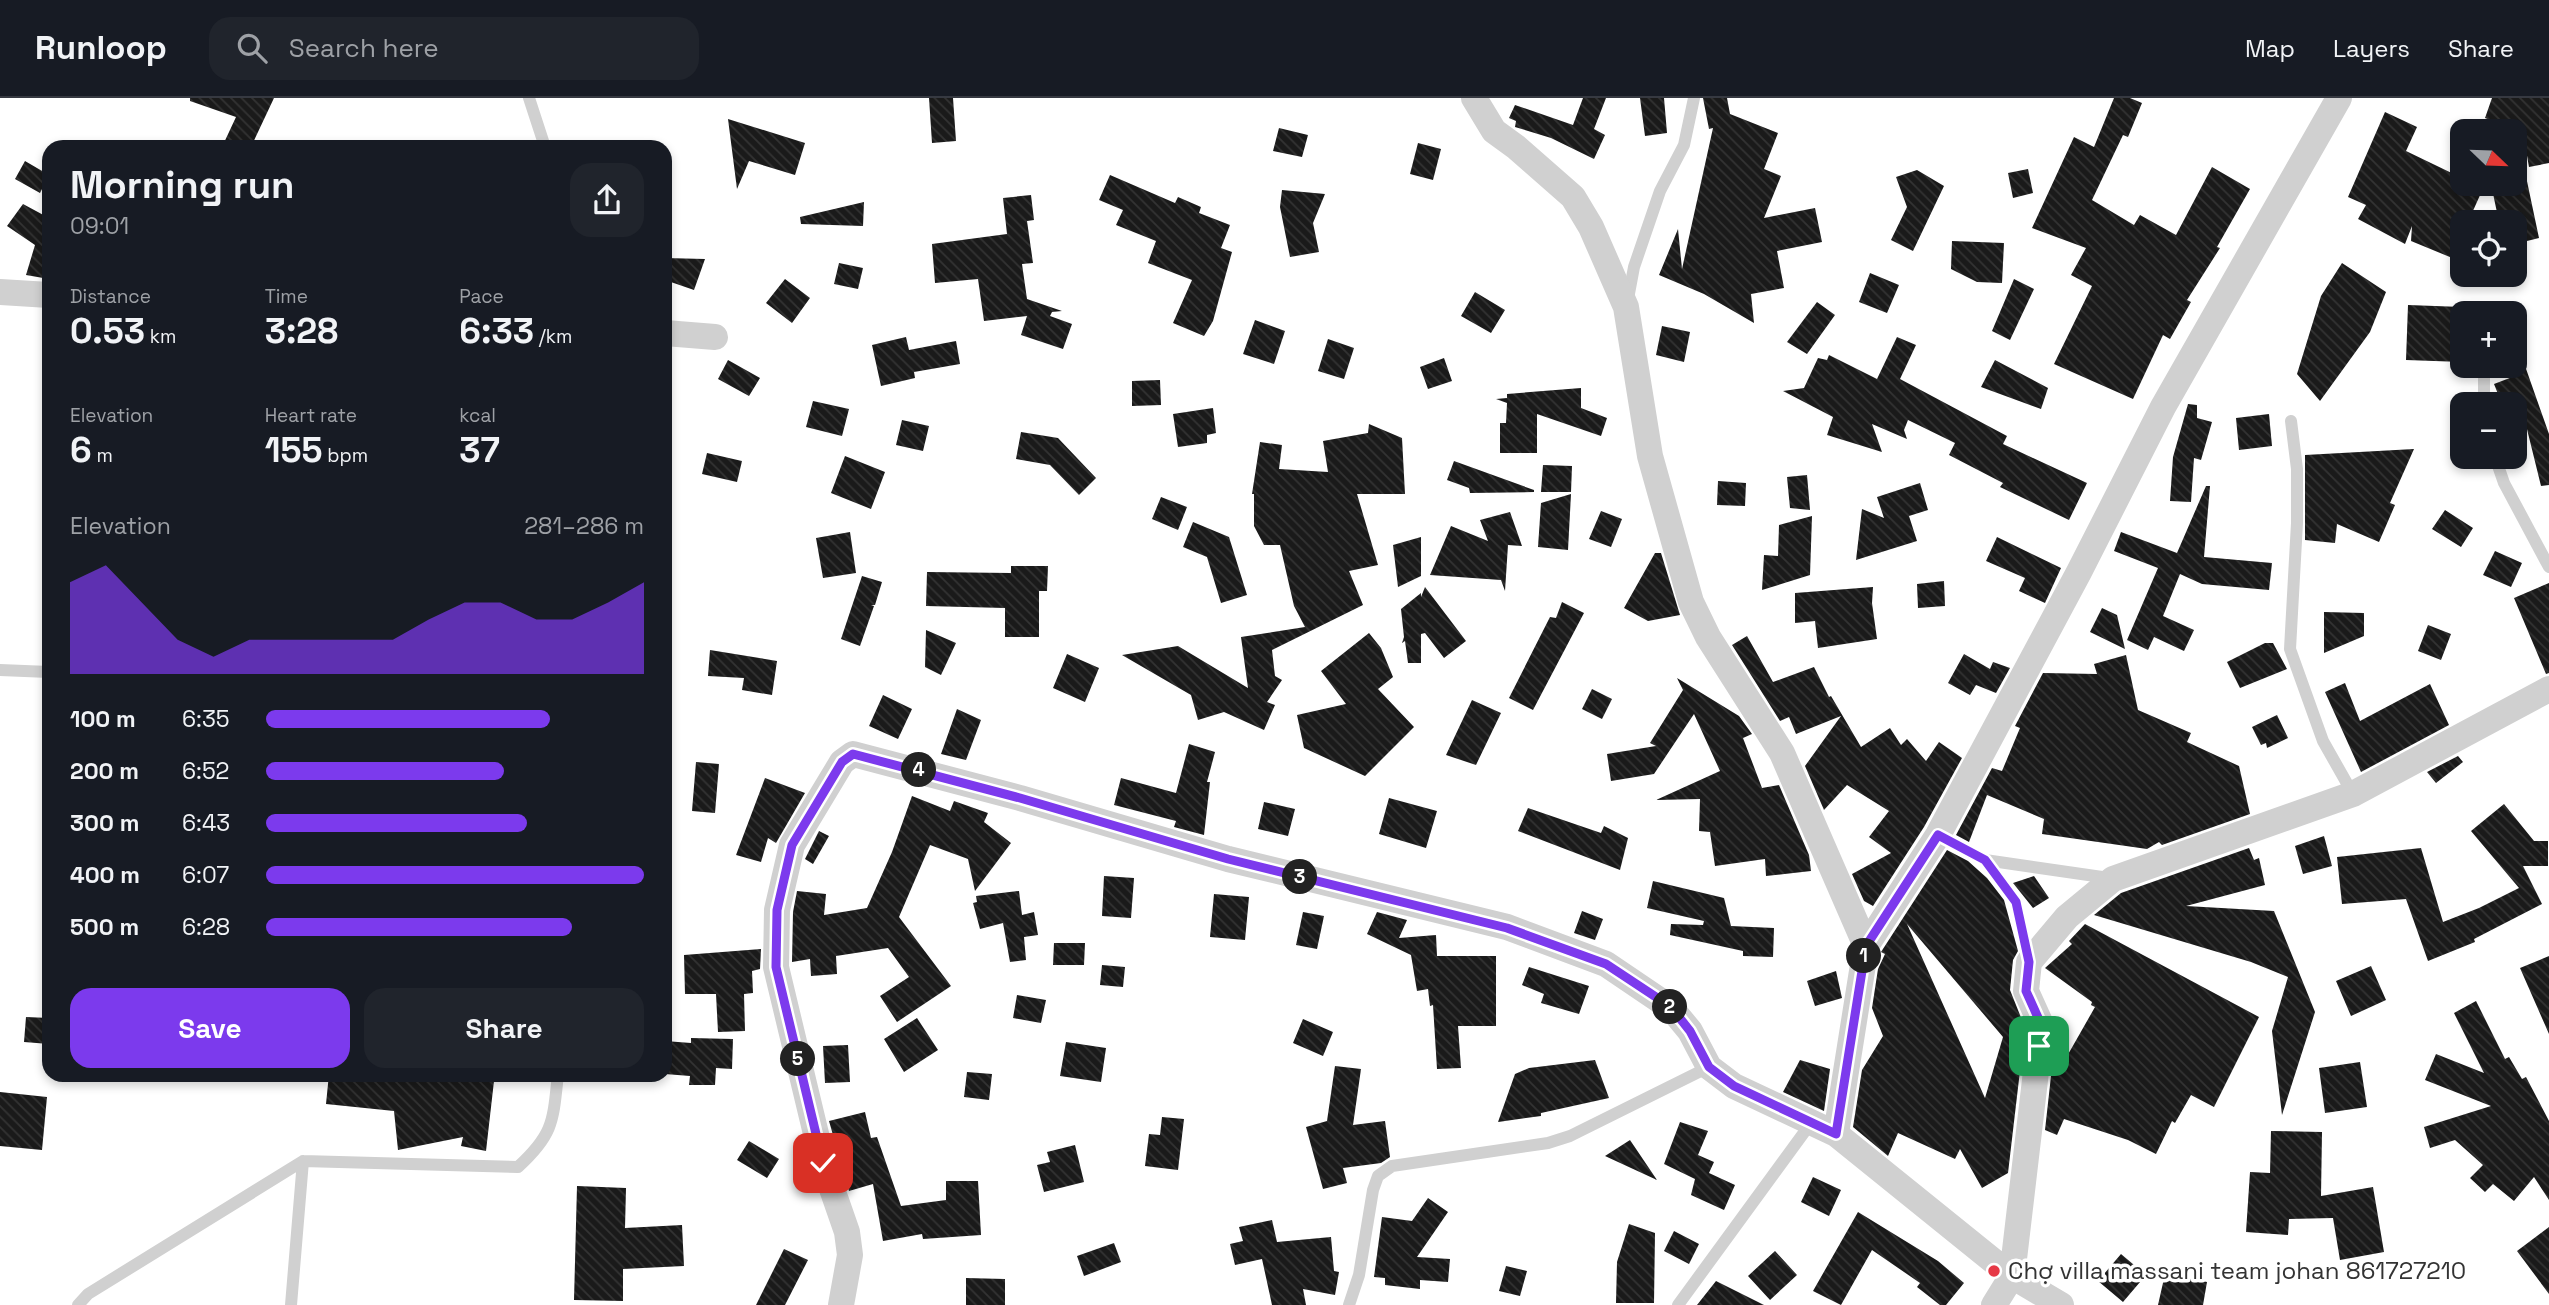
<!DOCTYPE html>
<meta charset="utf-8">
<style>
body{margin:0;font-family:"Space Grotesk",sans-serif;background:#20242c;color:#f1f3f6;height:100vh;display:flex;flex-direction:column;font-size:26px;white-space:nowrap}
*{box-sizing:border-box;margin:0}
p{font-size:23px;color:#9ea1a6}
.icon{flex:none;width:38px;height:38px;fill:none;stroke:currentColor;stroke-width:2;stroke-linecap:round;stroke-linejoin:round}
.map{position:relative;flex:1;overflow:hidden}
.side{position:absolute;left:42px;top:42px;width:630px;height:942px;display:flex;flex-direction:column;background:#171b24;border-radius:21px;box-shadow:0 4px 10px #0003}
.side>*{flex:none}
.needle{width:46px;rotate:113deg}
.controls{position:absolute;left:2450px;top:21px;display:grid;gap:14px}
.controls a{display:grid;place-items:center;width:77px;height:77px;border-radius:14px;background:#171b24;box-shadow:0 4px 10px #0003;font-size:35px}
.pin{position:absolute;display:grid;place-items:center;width:60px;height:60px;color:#fff;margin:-30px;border-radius:14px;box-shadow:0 4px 10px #0006}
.km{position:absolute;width:35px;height:35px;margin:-18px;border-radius:50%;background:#222;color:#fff;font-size:19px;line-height:35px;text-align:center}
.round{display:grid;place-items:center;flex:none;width:74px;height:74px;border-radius:21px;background:#20242c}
.summary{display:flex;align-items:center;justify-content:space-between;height:119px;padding:0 28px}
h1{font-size:38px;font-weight:700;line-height:52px}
.metrics{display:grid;grid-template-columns:repeat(3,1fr);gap:10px;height:119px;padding:7px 28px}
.metrics div{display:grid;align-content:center}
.metrics b{font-size:35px;font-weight:700}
.metrics small{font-size:19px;font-weight:400}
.metrics p{font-size:19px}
.chart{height:196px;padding:14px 28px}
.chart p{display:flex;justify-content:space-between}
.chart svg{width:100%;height:126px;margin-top:7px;fill:#7c3aed;opacity:.7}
.action{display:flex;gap:14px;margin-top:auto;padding:14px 28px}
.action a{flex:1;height:80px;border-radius:21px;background:#7c3aed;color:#fff;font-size:28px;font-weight:700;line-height:80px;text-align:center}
.action a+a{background:#20242c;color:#f1f3f6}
ul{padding:0 28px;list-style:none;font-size:23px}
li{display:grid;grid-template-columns:112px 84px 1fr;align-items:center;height:52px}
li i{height:18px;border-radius:9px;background:#7c3aed}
header{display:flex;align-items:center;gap:42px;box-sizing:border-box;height:98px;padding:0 35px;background:#171b24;border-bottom:2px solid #363941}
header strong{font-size:33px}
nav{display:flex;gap:38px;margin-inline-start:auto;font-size:24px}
.search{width:490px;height:63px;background:#20242c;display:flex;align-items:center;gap:18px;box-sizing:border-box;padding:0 24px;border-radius:21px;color:#9ea1a6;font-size:26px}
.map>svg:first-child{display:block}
.building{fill:url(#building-back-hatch);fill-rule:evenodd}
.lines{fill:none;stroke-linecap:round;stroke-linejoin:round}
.service{stroke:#d0d0d0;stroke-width:12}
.minor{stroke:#d0d0d0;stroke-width:26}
.route-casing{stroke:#fff;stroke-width:14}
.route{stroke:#7c3aed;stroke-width:9}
.poi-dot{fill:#e63946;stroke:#fff;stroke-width:2.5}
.labels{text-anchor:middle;stroke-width:7;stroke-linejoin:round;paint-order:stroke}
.poi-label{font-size:24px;fill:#333;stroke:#fff;text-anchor:start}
</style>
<header>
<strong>Runloop</strong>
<div class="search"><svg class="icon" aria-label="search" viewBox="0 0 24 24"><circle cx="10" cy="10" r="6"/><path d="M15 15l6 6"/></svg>Search here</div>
<nav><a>Map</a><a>Layers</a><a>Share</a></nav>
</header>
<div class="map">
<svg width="2549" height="1207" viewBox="0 0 2549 1207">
<defs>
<pattern id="building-back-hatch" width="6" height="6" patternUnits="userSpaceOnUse" patternTransform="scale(1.75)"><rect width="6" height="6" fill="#1a1a1a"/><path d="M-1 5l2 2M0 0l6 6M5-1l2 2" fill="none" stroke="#333"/></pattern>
</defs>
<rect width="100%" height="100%" fill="#fff"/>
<!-- building -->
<path class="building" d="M190,0H274L251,49H222L236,19L190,3Z
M929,0H953L956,43L932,45Z
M1583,0H1606L1594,31L1605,37L1594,61L1551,40L1515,29L1516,23L1509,20L1515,7L1573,27Z
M1640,0H1664L1667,35L1645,38Z
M1703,0H1727L1730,16L1778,35L1764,71L1781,78L1764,120L1815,110L1822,144L1777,153L1784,190L1751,196L1754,225L1704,196L1659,177L1678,131L1682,171L1713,30L1709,31Z
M2114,0H2130L2142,5L2128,39L2123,37L2092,102L2134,127L2140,117L2176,137L2212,69L2250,91L2217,149L2220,150L2187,202L2191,204L2170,241L2163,237L2133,301L2054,266L2092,188L2071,177L2086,150L2032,130L2074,39L2094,49Z
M2492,0H2549V65L2529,69L2523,35L2485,20Z
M2385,14L2417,29L2406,53L2462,80V86H2485L2468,124H2462V164L2411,143L2412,128L2405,146L2358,121L2366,107L2348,99Z
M728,21L805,45L795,77L749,63L737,91Z
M1279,30L1308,37L1302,59L1273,53Z
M1418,45L1441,51L1433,82L1410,76Z
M25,63L49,77L40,95L15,81Z
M2524,69L2539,140L2515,146V124H2499L2491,86H2515V70Z
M2028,71L2033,95L2013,100L2008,75Z
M1917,72L1944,88L1913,153L1891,142L1907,109L1896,79Z
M1110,77L1175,105L1178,99L1201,109L1199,115L1230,127L1221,150L1232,154L1213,223L1204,238L1173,225L1192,182L1148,165L1156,143L1116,127L1123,112L1099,102Z
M1282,92L1325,96L1313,125L1319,154L1290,159L1280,109Z
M1031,97L1034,122L1027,123L1033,165L1022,166L1027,201L1062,213L1052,214L1050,218L1072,226L1063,251L1021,237L1027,218L984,223L978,181L935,185L932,146L1007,136L1003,100Z
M864,104L863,128L801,126L800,119Z
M23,106L49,120V181L26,177L35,147L7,128Z
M1952,143L2004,145L2002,185L1977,184L1951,171Z
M665,160L705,161L694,192L665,182Z
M839,165L863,170L858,191L834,186Z
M2342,165L2386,194L2370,234L2320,303L2297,276L2321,198Z
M1870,175L1899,187L1887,215L1859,204Z
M785,181L810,200L792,225L766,205Z
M2014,181L2034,191L2010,242L1992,233Z
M1475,194L1505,212L1491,235L1461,218Z
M1817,204L1835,217L1807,256L1787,244Z
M2408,207L2462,209V264L2406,262Z
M1255,222L1285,233L1274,266L1243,256Z
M1662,228L1690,234L1684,264L1656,257Z
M906,239L909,252L956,243L960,266L914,274L915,280L881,288L872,247Z
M1897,239L1916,247L1900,281L2007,338L2003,346L2087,385L2069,422L2000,389L2003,385L1949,357L1955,345L1908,322L1904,332L1907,341L1872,326L1882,354L1827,337L1833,319L1783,293L1804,290L1818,260L1827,262L1829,257L1877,281Z
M1328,241L1354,250L1344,281L1318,273Z
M2518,248L2549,336V387L2541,388L2525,323L2515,327V306H2502L2494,286L2515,278V249Z
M1444,260L1452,283L1428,291L1420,269Z
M728,262L760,280L749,298L718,281Z
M1995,262L2048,290L2041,311L1981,289Z
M1160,282L1161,307L1132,308V283Z
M1581,290V310L1607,320L1601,338L1537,316V355H1500V325H1506L1507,305L1496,301L1507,300V296Z
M813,303L849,311L842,338L806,329Z
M2188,306L2197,307V320L2212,324L2201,362L2194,360L2191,404L2170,403L2173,359Z
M1213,310L1216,335L1207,337V345L1178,349L1173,316Z
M2269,316L2272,348L2239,352L2236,320Z
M902,322L929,328L923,353L896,347Z
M1369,326L1402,340L1405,396H1357L1378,467L1349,473L1363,507L1272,552L1275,578L1282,582L1267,604L1275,607L1264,632L1224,614L1198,622L1191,597L1122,557L1178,548L1248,590L1241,539L1305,529L1294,508L1280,447H1264L1254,428V396H1252L1260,344L1282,347L1279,371L1328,374L1323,343L1368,335Z
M1021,334L1058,340L1096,380L1079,397L1050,367L1016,361Z
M2414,351L2390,405L2395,407L2379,444L2337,426L2335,445L2305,442V357Z
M707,355L742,363L737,384L702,376Z
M845,358L885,374L871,411L831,395Z
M1454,363L1534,392V394L1470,395L1469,390L1447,382Z
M1543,367L1572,368L1571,394H1541Z
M1807,377L1810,412L1790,410L1787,379Z
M1718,383L1746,385L1745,408L1717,407Z
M1920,385L1928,412L1909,418L1917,443L1856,462L1862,411L1884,420L1877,399Z
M2206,388H2210L2204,459L2272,465L2269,492L2202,486L2180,476L2163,518L2194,532L2184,553L2154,539L2148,552L2127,542L2158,470L2114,453L2121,434L2177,455Z
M1571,396L1568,452L1538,449L1541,405Z
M1161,399L1187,409L1178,432L1152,421Z
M2445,412L2473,430L2461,449L2432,431Z
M1601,413L1622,421L1611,449L1589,441Z
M1510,414L1522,448L1508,447L1505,493L1501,482L1430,477L1451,428L1488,443L1480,422Z
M1812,418L1810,477L1762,492L1764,457L1778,458L1779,427Z
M1193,424L1229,439L1247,497L1221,505L1207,459L1183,449Z
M850,434L856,475L823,480L816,440Z
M1421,439V478L1398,489L1393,447Z
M1997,439L2061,470L2045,505L2019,493L2025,480L1986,463Z
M2495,453L2522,465L2511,489L2483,477Z
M1655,455H1661L1680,517L1648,523L1624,510Z
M1011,468H1048L1047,493H1039V539H1005V510L926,508L927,474L1011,475Z
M862,478L882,484L875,507H871L874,508L860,548L841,541Z
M1944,483L1945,508L1918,510L1917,486Z
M2549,485V575L2546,576L2514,500Z
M1425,489L1466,543L1444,560L1425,535L1421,536V565H1408L1405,543L1402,545L1404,539L1401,511L1421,495V499Z
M1873,489L1872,505L1877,541L1818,550L1815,523L1795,525V495Z
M1562,504L1584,515L1533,612L1509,600L1550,519L1556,520Z
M2102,510L2117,517L2125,551L2090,534Z
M2324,514L2364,515V538L2324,555Z
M2428,527L2451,536L2441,562L2418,553Z
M926,532L956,545L941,577L925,569Z
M1369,535L1381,550L1393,579L1378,591L1414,629L1365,678L1304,650L1297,617L1346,606L1321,573Z
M1747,538L1773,584L1814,569L1829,599L1831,598L1861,649L1890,630L1901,647L1907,641L1926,663L1939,644L1962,660L1924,729L1873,808L1864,803L1852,776L1891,755L1869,739L1889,713L1847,687L1824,712L1805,668L1841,618L1796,636L1789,619L1780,623L1732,547Z
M2265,545H2273L2287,571L2240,590L2227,564Z
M710,552L777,563L772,597L742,592L744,580L708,578Z
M1067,556L1099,570L1085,604L1053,590Z
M1964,556L1990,571L1993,564L2010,570L1996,595L1976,587L1970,597L1948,585Z
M2126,557L2138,612L2191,635L2187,644L2239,668L2250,716L2162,747L2159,744L2147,751L2042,736L2044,721L1987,697L1969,744L1956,737L1992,670L2002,673L2020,630L2015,628L2043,575L2097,576L2094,566Z
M1677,580L1739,618L1752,636L1743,640L1762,690L1779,687L1809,757L1811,773L1766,778L1765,761L1715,768L1710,734L1699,733L1700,701L1656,702L1720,673L1694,616L1654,676L1611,683L1607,656L1656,648L1650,645L1683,592Z
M2345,585L2360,623L2430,586L2449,627L2361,674L2325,594Z
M1592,591L1612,601L1602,621L1582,611Z
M883,597L912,611L898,641L869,628Z
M1472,602L1501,615L1476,667L1446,657Z
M957,611L981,622L966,662L941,656Z
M2277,617L2288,640L2267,650L2266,645L2261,647L2252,629Z
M1189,646L1215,654L1207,684H1210L1204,737L1174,729L1176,723L1114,707L1121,680L1176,695Z
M2458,658L2463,664L2436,685L2427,674Z
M696,664L719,666L715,715L692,713Z
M765,680L805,695L776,745L768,740L761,764L736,757Z
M912,698L950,713L954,703L988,715L984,724L1011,745L975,793L968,761L930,747L899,819L951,888L897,924L880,898L909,879L888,850L836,858L837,876L811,878L810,861L792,864L793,814L797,793L826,796L824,817L867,810L892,754Z
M1389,700L1437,713L1426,750L1379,736Z
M1264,704L1295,711L1288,738L1258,731Z
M2504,706L2534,743H2548V768H2523L2542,806L2474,841L2475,844L2428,863L2406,801L2342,806L2337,759L2421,750L2443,824L2479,810L2519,790L2471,733Z
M1528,710L1601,735L1604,728L1628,740L1620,772L1518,733Z
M819,733L829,738L813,766L805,761Z
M2324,738L2332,768L2303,776L2295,748Z
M2249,750L2254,762L2259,760L2265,787L2186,808L2274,813L2315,914L2282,1017L2272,933L2288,879L2251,864L2094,817L2121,795Z
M1947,752L1968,763L1987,780L2004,802L2018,853L2013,862L2010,892L2024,927L2023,947L2008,1075L1982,1090L1960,1051L1955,1061L1898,1035L1888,1058L1853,1029L1862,972L1883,938L1872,910L1878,871L1885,856L1881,854ZM1907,826L2003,939L1985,1000Z
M1104,778L1134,780L1131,820L1102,818Z
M2034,778L2049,800L2033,810L2013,785Z
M1653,783L1724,800L1731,828L1774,830L1773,859L1743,858V853L1670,837L1671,826L1703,827L1704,823L1647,810Z
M1019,793L1022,817L1034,814L1038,837L1024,839L1026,862L1010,864L1003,825L980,831L973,805L977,804L976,798Z
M1214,796L1249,799L1245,842L1210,839Z
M1582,813L1603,821L1595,842L1574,835Z
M1303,814L1324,818L1317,851L1296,847Z
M1377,814L1407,822L1399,840L1436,837L1437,858H1496V928H1458L1461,970L1437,971L1433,907L1430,908L1428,891L1417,893L1411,857L1367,836Z
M2085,826L2259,919L2214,1009L2191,997L2175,1025L2172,1023L2156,1056L2128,1042L2064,1021L2057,1037L2045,1032L2055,942L2066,960L2095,909L2091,907L2092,904L2045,870L2072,846L2069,843Z
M1054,845H1085L1084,867H1053Z
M761,851L760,871L752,873L753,895L744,896L745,933L718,934L716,896H685L684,857Z
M2549,858V936L2520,870Z
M1102,867L1125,869L1123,889L1100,887Z
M2371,868L2386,902L2351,918L2336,883Z
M1529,869L1589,888L1579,916L1541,905L1544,896L1522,887Z
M1836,873L1842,900L1815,908L1807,883Z
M1017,897L1046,902L1041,925L1013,920Z
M2476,903L2505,961L2509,959L2522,981L2526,979L2549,1023V1102L2534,1079L2514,1103L2493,1086L2485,1094L2470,1080L2483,1067L2455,1042L2430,1050L2424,1029L2491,1008L2425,982L2436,956L2484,975L2454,915Z
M26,919L49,920V946L24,944Z
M917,920L938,952L904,974L884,941Z
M1303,921L1333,934L1323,958L1293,945Z
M691,940L733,941L732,971L716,970L715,987H689L690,978L665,976V943L691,945Z
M1066,944L1106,950L1101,984L1060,978Z
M848,947L850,984L825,985L823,948Z
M1595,962L1609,1000L1541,1015V1018L1498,1024L1515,976L1529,970Z
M1800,962L1830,971L1824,1013L1783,994Z
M2360,964L2367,1009L2325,1015L2319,970Z
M1335,968L1361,971L1353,1027L1385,1023L1390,1059L1381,1065L1343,1070L1347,1085L1323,1091L1306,1029L1327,1023Z
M967,974L992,976L989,1002L964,999Z
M329,976H421L494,983L486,1053L461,1048L463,1039L398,1052L394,1013L326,1006Z
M0,994L47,999L42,1052L0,1048Z
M865,1014L871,1040L877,1039L901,1108L946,1102V1083H978L981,1137L923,1141L922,1136L883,1143L873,1086L849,1093L829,1023Z
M1162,1019L1184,1021L1178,1072L1145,1068L1149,1036L1160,1037Z
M1680,1024L1708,1033L1698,1057L1714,1064L1709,1075L1735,1087L1724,1112L1691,1097L1695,1081L1664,1066Z
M2271,1033L2322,1034L2321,1098L2373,1089L2384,1154L2340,1162L2333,1120L2289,1121L2288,1137L2246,1134L2250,1074L2270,1075Z
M1630,1042L1657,1082L1605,1058Z
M749,1043L779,1061L767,1080L737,1062Z
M1075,1047L1084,1084L1044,1094L1037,1067L1050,1064L1047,1054Z
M1813,1079L1841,1092L1829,1118L1801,1104Z
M577,1088L626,1090L625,1130L682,1127L684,1168L623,1171V1203L574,1202Z
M1428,1100L1448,1114L1417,1159L1450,1161L1448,1184L1420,1182V1191L1385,1187V1180L1374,1179L1382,1119L1412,1123Z
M1858,1114L1938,1163L1964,1185L1946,1207H1940L1917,1189L1920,1185L1872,1152L1841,1207L1813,1193Z
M1272,1122L1277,1144L1331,1139L1334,1173L1339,1174L1335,1197L1303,1191L1306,1207H1272L1262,1161L1235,1167L1230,1146L1243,1143L1239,1129Z
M1629,1126L1655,1135L1654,1205H1616L1617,1164Z
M2549,1129V1196L2517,1153Z
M1674,1133L1699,1146L1689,1166L1664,1153Z
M1114,1145L1121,1164L1084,1178L1077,1158Z
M784,1151L808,1162L785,1207H756Z
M1775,1153L1797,1177L1770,1202L1748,1178Z
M2121,1156L2146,1177L2123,1204L2098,1183Z
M1506,1168L1527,1173L1520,1198L1499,1193Z
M2165,1176L2207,1184L2203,1207H2158Z
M966,1180L1005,1181V1207H966Z
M1716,1183L1764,1207H1697Z"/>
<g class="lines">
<!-- service -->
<path class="service" d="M529,0L545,49
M1628,201L1634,169L1660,93L1684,47L1694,0
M2484,268V306
M2291,323L2297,371V425L2290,551L2323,643L2353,696
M2495,359L2504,385L2549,469
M0,572L49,574
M1938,737L1985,762L2016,804L2029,864
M1985,762L2109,780
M78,1207L88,1196L303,1063L518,1069C554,1036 553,1023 558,976
M291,1207L303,1063
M1349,1207L1359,1177L1373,1092L1378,1078L1392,1068L1548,1045L1570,1038L1709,969
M1678,1207L1811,1025"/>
<!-- minor -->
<path class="minor" d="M1474,0L1494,33L1516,49L1573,99L1591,129L1626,209L1650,358L1691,504L1708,539L1782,655L1866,848
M0,194L49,197
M665,235L715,239
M1836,1036L1866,848L1938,737L2079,474L2163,309L2339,0
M841,1207L850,1157L847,1134L823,1065L776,869L777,812L792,747L842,664L853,656L1020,700L1228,761L1507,829L1606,866L1671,910L1690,933L1709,969L1734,988L1836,1036L2012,1178L2061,1207
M1994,1207L2012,1178L2039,948L2040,924L2026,893L2029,864L2067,819L2113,781L2353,696L2549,591"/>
</g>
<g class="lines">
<!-- route casing -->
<g class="route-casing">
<path id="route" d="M823,1065L776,869L777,812L792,747L842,664L853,656L1020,700L1228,761L1507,830L1606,866L1671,909L1690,933L1709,969L1734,988L1836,1036L1866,848L1938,737L1985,762L2016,804L2029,864L2026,893L2040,924L2039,948"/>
</g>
<!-- route -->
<use href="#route" class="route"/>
</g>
<!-- markers -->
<circle class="poi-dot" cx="1994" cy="1173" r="7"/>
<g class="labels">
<!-- poi labels -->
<g class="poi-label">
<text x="2008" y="1181">Chợ villa massani team johan 861727210</text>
</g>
</g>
</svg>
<div class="controls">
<a><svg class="needle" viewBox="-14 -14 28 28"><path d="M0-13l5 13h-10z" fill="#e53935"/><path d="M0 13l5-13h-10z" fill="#9ea1a6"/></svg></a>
<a><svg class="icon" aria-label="locate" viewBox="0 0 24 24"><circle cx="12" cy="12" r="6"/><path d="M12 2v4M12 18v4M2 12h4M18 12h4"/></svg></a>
<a>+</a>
<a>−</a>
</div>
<div class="pin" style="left:2039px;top:948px;background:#1e9e55"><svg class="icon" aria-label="arrive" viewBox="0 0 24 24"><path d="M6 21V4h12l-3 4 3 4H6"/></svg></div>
<div class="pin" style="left:823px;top:1065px;background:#d93025"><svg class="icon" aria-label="check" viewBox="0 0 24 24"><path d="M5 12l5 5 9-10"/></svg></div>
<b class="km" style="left:1864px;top:858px">1</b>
<b class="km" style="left:1670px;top:909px">2</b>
<b class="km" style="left:1300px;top:779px">3</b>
<b class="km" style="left:919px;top:672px">4</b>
<b class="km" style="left:798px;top:961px">5</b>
<section class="side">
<div class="summary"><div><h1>Morning run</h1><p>09:01</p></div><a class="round"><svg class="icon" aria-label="share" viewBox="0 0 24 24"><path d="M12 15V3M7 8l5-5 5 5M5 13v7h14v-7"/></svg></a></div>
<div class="metrics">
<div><p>Distance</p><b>0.53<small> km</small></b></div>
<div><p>Time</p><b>3:28</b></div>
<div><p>Pace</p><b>6:33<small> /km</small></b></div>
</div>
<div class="metrics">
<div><p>Elevation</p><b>6<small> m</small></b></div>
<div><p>Heart rate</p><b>155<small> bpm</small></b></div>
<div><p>kcal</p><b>37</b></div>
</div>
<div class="chart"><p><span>Elevation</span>281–286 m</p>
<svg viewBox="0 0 160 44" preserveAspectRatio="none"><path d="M0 44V12L10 6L20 19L30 32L40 38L50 32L60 32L70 32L80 32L90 32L100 25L110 19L120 19L130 25L140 25L150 19L160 12V44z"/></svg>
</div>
<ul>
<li><b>100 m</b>6:35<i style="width:75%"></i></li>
<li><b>200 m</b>6:52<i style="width:63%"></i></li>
<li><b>300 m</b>6:43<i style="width:69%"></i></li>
<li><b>400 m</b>6:07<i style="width:100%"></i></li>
<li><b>500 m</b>6:28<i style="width:81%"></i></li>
</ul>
<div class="action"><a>Save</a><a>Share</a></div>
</section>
</div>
